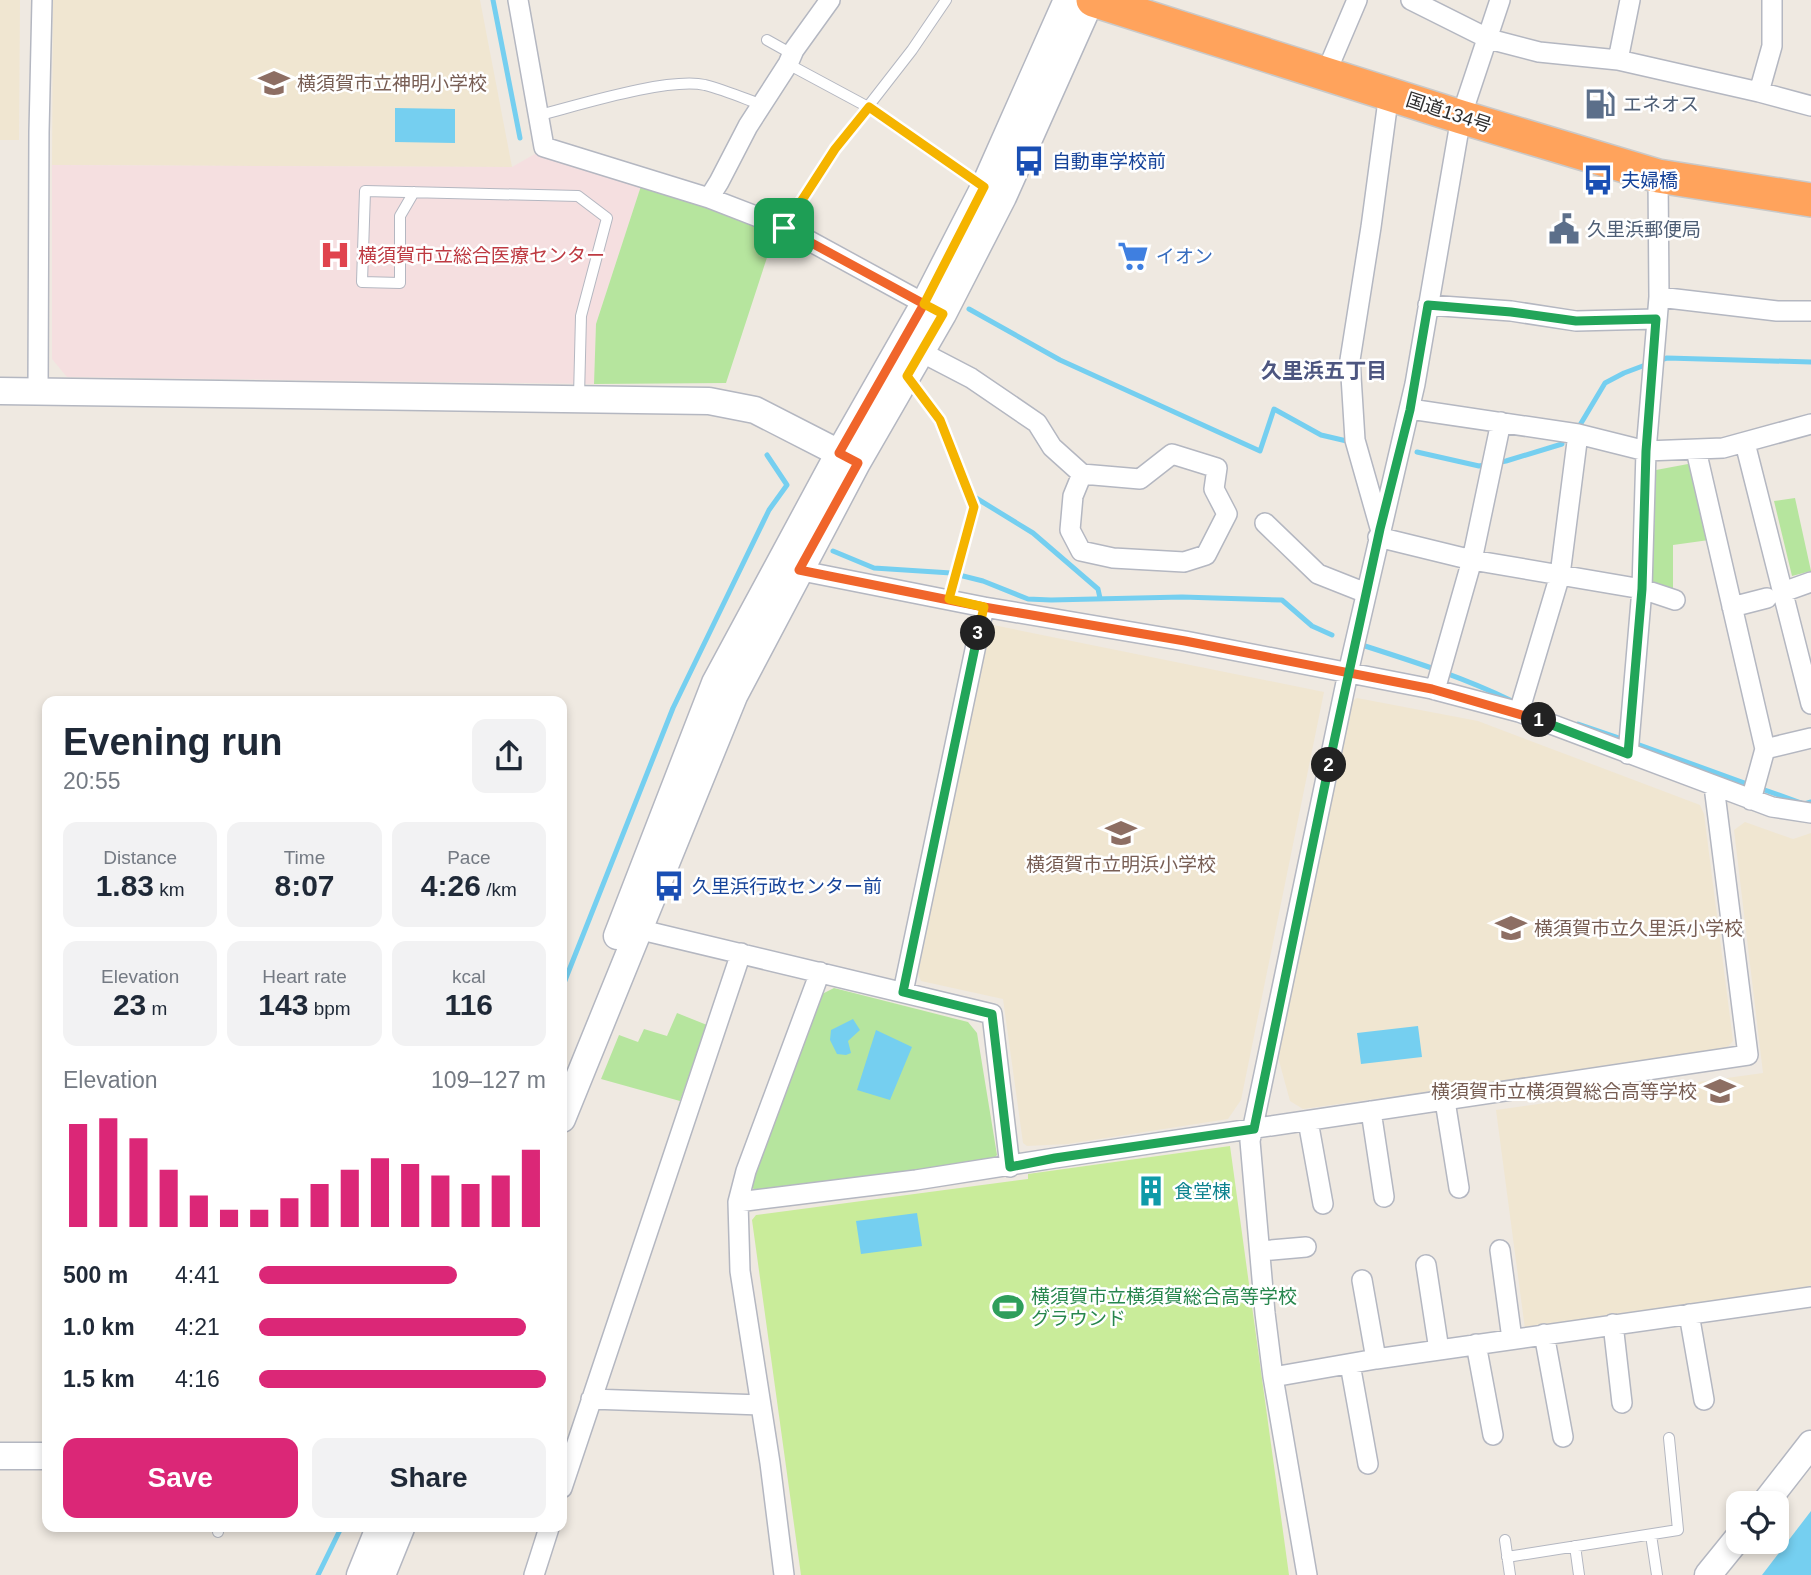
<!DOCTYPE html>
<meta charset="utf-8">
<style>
body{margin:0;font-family:Arial,"Noto Sans JP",sans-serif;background:#f2f2f3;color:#1f2937;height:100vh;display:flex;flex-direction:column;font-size:26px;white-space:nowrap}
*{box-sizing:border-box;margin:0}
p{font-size:23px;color:#747a83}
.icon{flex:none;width:38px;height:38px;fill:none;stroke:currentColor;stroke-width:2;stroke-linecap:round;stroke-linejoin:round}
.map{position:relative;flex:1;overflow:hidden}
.side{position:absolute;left:42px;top:696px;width:525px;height:836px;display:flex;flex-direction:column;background:#fff;border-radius:14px;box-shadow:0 4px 10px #0003}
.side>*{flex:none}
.tools{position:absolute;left:1726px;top:1491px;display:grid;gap:14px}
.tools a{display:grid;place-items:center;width:63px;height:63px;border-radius:14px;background:#fff;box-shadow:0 4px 10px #0003;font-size:35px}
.pin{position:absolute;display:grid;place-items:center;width:60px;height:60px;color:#fff;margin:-30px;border-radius:14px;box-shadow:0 4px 10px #0006}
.km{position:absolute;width:35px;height:35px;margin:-18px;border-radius:50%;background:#222;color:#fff;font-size:19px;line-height:35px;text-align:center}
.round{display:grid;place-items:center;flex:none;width:74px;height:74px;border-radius:14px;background:#f2f2f3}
.headline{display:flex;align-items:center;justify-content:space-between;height:119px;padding:0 21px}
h1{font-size:38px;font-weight:700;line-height:52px}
.metrics{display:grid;grid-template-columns:repeat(3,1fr);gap:10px;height:119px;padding:7px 21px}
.metrics div{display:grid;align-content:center;border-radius:14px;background:#f2f2f3;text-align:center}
.metrics b{font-size:30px;font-weight:700}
.metrics small{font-size:19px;font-weight:400}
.metrics p{font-size:19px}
.chart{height:196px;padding:14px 21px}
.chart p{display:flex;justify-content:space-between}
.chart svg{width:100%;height:126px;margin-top:7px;stroke:#db2777;stroke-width:6}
.button{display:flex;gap:14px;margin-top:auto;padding:14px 21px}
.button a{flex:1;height:80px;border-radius:14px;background:#db2777;color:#fff;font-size:28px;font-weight:700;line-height:80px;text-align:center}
.button a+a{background:#f2f2f3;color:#1f2937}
ul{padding:0 21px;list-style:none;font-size:23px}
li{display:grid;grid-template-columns:112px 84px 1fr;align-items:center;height:52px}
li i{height:18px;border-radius:9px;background:#db2777}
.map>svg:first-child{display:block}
.education{fill:#f0e6d1}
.medical{fill:#f5dfe0}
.green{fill:#b6e59e}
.pitch{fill:#c9ec9a}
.water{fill:#75cff0}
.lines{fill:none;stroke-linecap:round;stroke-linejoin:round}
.stream{stroke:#75cff0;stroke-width:5}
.lane-casing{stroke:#b4b7c1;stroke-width:12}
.street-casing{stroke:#b4b7c1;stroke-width:22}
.secondary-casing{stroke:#b4b7c1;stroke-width:29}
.highway-casing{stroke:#c9c9c9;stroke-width:36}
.lane{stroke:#fff;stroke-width:10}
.street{stroke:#fff;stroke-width:19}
.secondary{stroke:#fff;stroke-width:26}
.highway{stroke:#ffa35c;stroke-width:33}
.split-1-casing{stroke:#fff;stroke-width:14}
.split-2-casing{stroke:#fff;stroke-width:14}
.split-3-casing{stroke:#fff;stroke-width:14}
.split-4-casing{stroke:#fff;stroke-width:14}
.split-1{stroke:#f0652b;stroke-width:9}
.split-2{stroke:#22a559;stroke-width:9}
.split-3{stroke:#22a559;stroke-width:9}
.split-4{stroke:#f5b400;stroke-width:9}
.labels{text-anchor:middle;stroke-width:5;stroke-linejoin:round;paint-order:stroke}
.education-label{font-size:19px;fill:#785e54;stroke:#fff;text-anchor:start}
.service-label{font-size:19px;fill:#4e5e75;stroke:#fff;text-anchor:start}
.street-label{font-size:19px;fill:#2e2e2e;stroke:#fff}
.transit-label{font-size:19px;fill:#164399;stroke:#fff;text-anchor:start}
.health-label{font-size:19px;fill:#be3a42;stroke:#fff;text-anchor:start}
.shop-label{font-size:19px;fill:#366cbe;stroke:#fff;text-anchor:start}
.culture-label{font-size:19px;fill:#0d838f;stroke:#fff;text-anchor:start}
.leisure-label{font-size:19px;fill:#27864d;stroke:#fff;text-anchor:start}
.neighbourhood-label{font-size:21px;font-weight:bold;fill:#4d5680;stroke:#fff}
</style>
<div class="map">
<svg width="1811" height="1575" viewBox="0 0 1811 1575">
<rect width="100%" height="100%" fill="#efe9e1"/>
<!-- education -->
<path class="education" d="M0,0H20L19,140H0Z
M53,0H480L512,167L52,165Z
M988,624L1324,692L1241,1100L1228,1119L1067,1144L1027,1146L1023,1143L1003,999L921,981L918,974Z
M1357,698L1478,721L1700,805L1704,814L1733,1041L1725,1050L1303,1109L1290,1101L1278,1057L1348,704Z
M1745,822L1793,839L1811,833V1289L1525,1329L1496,1110L1763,1073L1734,830Z"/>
<!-- medical -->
<path class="medical" d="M540,151L641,186L596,324L594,384L67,377L52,359V165L512,167Z"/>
<!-- green -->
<path class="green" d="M641,186L776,230L726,383L594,384L596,324Z
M1688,464L1693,470L1709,540L1673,545V594L1649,583L1656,470Z
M1795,498L1811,571L1792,576L1774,501Z
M834,988L968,1022L977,1033L997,1155L991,1162L758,1194L750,1185L822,994Z
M677,1013L707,1025L680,1101L601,1079L619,1035L638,1042L644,1029L667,1036Z"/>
<!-- pitch -->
<path class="pitch" d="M1230,1146L1289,1575H801L752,1220L756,1215L1028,1179V1174Z"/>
<!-- water -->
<path class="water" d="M395,108L455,109V143L395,142Z
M853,1019L860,1030L848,1041L851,1053L846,1055L837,1054L830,1040L831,1030Z
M1418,1026L1422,1057L1361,1064L1357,1033Z
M876,1030L912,1047L890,1100L857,1090Z
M917,1213L922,1246L861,1254L856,1221Z
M1811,1511V1575H1762Z"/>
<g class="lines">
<!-- stream -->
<path class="stream" d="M493,0L520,138
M969,309L1060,360L1260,451L1274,409L1321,435L1351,442
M1657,361L1667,358L1811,362
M1577,430L1605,383L1624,373L1648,364
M1417,452L1479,466L1506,461L1562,444
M976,498L1033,533L1098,589L1100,598
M833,551L874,568L951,573L983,581L1028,599L1051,600L1182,597L1282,600L1312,626L1332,635
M1365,646C1415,662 1465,678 1512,701
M1578,724L1625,740
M1634,743L1750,785
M1759,788L1804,804L1811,802
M562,988L673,708L769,510L787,485L767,455
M318,1575L341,1528"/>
<!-- lane casing -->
<g class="lane-casing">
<path id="lane" d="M767,40L792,54
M788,64L868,107L983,187
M540,115C579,105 668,77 705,85C725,90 743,98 762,105
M414,192L400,216V283L362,282L365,191L578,196L607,218L581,316L579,396
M784,227L835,149L912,50L946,0
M910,379L940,420L974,507L949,599
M218,1528V1532
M1651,1535L1657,1575
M1505,1540L1510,1575
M1575,1546L1579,1575
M1507,1557L1678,1530L1669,1438"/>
</g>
<!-- street casing -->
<g class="street-casing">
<path id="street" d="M518,0L544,147L709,198L784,227L936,310
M1411,0L1489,39L1539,52L1618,60L1759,92L1811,106
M1618,60L1630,0
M1326,73L1357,0
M1759,92L1772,46V0
M709,198L719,182L748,126L788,64L794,50L830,0
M1659,297L1777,311H1811
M1428,305L1511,311L1576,321L1656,319
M921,352L971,378L1037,423L1052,447L1082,474L1140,479L1172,454L1217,468L1214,489L1227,514L1206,555L1184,562L1113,558L1081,551L1070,530L1073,496L1082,474
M38,392L39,132L42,0
M1410,409L1578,434L1646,451L1723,448L1811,424
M1745,443L1811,704
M1696,450L1765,749
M1265,523L1318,574L1366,593
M1380,528L1355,440L1350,360L1371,227L1389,93
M1378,537L1472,560L1642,589L1675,600
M787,568L984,607L1185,641L1432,689L1519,712L1772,807L1811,813
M1783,592L1811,582
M1732,607L1767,598
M1435,690L1472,560L1501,422
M1519,712L1560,575L1578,434
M1628,754L1642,589L1646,451L1659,297L1658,176
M1751,800L1765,749L1811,738
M629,927L992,1014L1010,1167
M903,992L984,607
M1445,1101L1459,1188
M1371,1111L1384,1197
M1308,1121L1323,1204
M738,1202L916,1180L1055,1158L1748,1055L1714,786
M1500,1250L1512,1339
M1260,1251L1306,1247
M1426,1265L1439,1350
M1362,1280L1376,1359
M1689,1314L1704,1400
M1613,1324L1622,1403
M1544,1334L1563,1437
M1476,1344L1493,1435
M1350,1364L1368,1464
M1273,1377L1376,1359L1811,1297
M591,1399L761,1405
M562,1488L741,953
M534,1575L549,1528
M784,1575L770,1463L740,1271L738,1202L746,1171L820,972
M1307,1575L1273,1377L1265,1313L1250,1141L1348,673L1415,384L1461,117L1500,0"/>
</g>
<!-- secondary casing -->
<g class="secondary-casing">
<path id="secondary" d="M0,391L709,401L755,410L839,453
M617,936L715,683L839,453L924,304L984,187L1067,0
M562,1119L734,696L857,463L943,314L1003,197L1091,0
M0,1456H47
M1765,1503L1811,1444
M360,1575L379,1528
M382,1575L401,1528
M1708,1575L1738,1538"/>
</g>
<!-- highway casing -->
<g class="highway-casing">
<path id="highway" d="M1093,0L1461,117L1658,176L1811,200"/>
</g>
<!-- lane -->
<use href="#lane" class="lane"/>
<!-- street -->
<use href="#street" class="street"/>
<!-- secondary -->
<use href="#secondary" class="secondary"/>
<!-- highway -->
<use href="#highway" class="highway"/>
</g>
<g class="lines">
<!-- split-1 casing -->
<g class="split-1-casing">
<path id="split-1" d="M784,228L924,304L839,453L858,463L799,570L984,607L1185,641L1432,689L1539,720"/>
</g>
<!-- split-2 casing -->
<g class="split-2-casing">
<path id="split-2" d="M1329,765L1380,529L1410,410L1428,305L1511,312L1576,321L1656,319L1646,451L1642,589L1628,754L1539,720"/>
</g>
<!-- split-3 casing -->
<g class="split-3-casing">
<path id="split-3" d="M978,633L903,992L992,1014L1010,1167L1055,1158L1254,1129L1329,765"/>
</g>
<!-- split-4 casing -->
<g class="split-4-casing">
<path id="split-4" d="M784,228L835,149L869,107L984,187L924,304L943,314L907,376L940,420L974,507L949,599L984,607L978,633"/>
</g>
<!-- split-1 -->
<use href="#split-1" class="split-1"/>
<!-- split-2 -->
<use href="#split-2" class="split-2"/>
<!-- split-3 -->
<use href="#split-3" class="split-3"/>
<!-- split-4 -->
<use href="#split-4" class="split-4"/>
</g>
<!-- icons -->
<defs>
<g id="school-bare" transform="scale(2.415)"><path d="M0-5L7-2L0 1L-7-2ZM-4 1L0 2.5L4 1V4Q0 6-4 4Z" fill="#8d6e63" stroke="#fff" stroke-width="2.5" paint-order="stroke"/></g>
<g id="fuel-bare" transform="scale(2.415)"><path d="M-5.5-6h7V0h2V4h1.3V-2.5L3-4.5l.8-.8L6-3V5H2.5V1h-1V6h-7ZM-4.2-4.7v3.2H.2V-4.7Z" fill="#5c6f8a" stroke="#fff" stroke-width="2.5" paint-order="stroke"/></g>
<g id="bus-bare" transform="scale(2.415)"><path d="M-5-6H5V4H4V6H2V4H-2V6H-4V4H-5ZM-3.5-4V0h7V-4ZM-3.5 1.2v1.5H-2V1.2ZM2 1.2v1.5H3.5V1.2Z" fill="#1a4fb4" stroke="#fff" stroke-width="2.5" paint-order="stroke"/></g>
<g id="civic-bare" transform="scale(2.415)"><path d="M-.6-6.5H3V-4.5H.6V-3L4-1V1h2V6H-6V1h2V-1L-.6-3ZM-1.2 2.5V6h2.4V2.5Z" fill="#5c6f8a" stroke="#fff" stroke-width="2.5" paint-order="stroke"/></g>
<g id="hospital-bare" transform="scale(2.415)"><path d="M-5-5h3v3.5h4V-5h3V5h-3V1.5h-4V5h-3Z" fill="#e0444e" stroke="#fff" stroke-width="2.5" paint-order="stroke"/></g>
<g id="supermarket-bare" transform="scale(2.415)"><path d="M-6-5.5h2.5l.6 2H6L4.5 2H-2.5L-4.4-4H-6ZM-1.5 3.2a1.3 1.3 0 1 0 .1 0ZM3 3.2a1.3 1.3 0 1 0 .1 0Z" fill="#3f7fe0" stroke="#fff" stroke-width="2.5" paint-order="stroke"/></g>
<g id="building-bare" transform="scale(2.415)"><path d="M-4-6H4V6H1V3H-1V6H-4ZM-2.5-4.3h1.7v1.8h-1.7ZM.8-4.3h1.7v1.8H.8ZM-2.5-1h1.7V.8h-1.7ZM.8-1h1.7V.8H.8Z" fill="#0f9aa8" stroke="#fff" stroke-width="2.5" paint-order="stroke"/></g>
<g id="stadium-bare" transform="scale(2.415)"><path d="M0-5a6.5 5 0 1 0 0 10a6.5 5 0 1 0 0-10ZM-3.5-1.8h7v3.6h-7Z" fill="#2e9e5b" stroke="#fff" stroke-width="2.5" paint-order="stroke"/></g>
</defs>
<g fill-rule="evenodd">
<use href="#school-bare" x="274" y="83"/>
<use href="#fuel-bare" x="1600" y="104"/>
<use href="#bus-bare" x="1029" y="161"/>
<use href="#bus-bare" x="1598" y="180"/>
<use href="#civic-bare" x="1564" y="229"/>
<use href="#hospital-bare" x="335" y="255"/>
<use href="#supermarket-bare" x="1133" y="256"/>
<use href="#school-bare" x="1121" y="833"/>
<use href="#bus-bare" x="669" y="886"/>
<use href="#school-bare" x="1511" y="928"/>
<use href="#school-bare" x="1720" y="1091"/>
<use href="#building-bare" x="1151" y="1191"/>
<use href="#stadium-bare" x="1008" y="1307"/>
</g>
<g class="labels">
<!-- education labels -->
<g class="education-label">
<text x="297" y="90">横須賀市立神明小学校</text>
<text x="1121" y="871" text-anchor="middle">横須賀市立明浜小学校</text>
<text x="1534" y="935">横須賀市立久里浜小学校</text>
<text x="1697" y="1098" text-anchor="end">横須賀市立横須賀総合高等学校</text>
</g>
<!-- service labels -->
<g class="service-label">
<text x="1623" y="111">エネオス</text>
<text x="1587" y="236">久里浜郵便局</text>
</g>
<!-- street labels -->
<g class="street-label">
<text transform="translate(1449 112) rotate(18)" y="7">国道134号</text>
</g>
<!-- transit labels -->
<g class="transit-label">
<text x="1052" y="168">自動車学校前</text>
<text x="1621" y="187">夫婦橋</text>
<text x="692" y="893">久里浜行政センター前</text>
</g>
<!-- health labels -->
<g class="health-label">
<text x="358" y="262">横須賀市立総合医療センター</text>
</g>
<!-- shop labels -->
<g class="shop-label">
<text x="1156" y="263">イオン</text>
</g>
<!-- culture labels -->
<g class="culture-label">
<text x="1174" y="1198">食堂棟</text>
</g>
<!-- leisure labels -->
<g class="leisure-label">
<text x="1031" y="1303">横須賀市立横須賀総合高等学校<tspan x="1031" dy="22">グラウンド</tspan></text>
</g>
<!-- neighbourhood labels -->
<g class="neighbourhood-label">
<text x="1324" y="378">久里浜五丁目</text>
</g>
</g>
</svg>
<div class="tools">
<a><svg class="icon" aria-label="locate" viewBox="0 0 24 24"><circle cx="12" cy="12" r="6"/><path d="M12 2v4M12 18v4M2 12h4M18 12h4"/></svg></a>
</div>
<div class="pin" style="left:784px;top:228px;background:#1e9e55"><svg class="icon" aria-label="arrive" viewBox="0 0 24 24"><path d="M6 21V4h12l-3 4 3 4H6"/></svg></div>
<b class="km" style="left:1539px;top:720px">1</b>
<b class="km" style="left:1329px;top:765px">2</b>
<b class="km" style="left:978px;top:633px">3</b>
<section class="side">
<div class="headline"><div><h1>Evening run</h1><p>20:55</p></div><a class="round"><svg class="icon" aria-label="share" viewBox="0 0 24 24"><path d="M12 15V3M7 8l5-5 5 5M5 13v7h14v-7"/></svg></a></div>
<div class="metrics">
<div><p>Distance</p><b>1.83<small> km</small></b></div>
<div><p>Time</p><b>8:07</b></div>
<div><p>Pace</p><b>4:26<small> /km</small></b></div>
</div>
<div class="metrics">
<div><p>Elevation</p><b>23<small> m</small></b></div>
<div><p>Heart rate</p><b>143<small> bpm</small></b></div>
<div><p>kcal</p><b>116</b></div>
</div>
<div class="chart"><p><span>Elevation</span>109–127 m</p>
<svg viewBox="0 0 160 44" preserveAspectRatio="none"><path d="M5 44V8M15 44V6M25 44V13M35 44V24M45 44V33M55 44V38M65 44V38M75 44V34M85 44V29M95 44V24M105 44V20M115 44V22M125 44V26M135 44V29M145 44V26M155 44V17"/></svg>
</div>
<ul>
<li><b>500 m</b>4:41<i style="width:69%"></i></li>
<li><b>1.0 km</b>4:21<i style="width:93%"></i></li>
<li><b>1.5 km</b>4:16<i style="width:100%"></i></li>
</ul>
<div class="button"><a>Save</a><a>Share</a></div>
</section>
</div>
